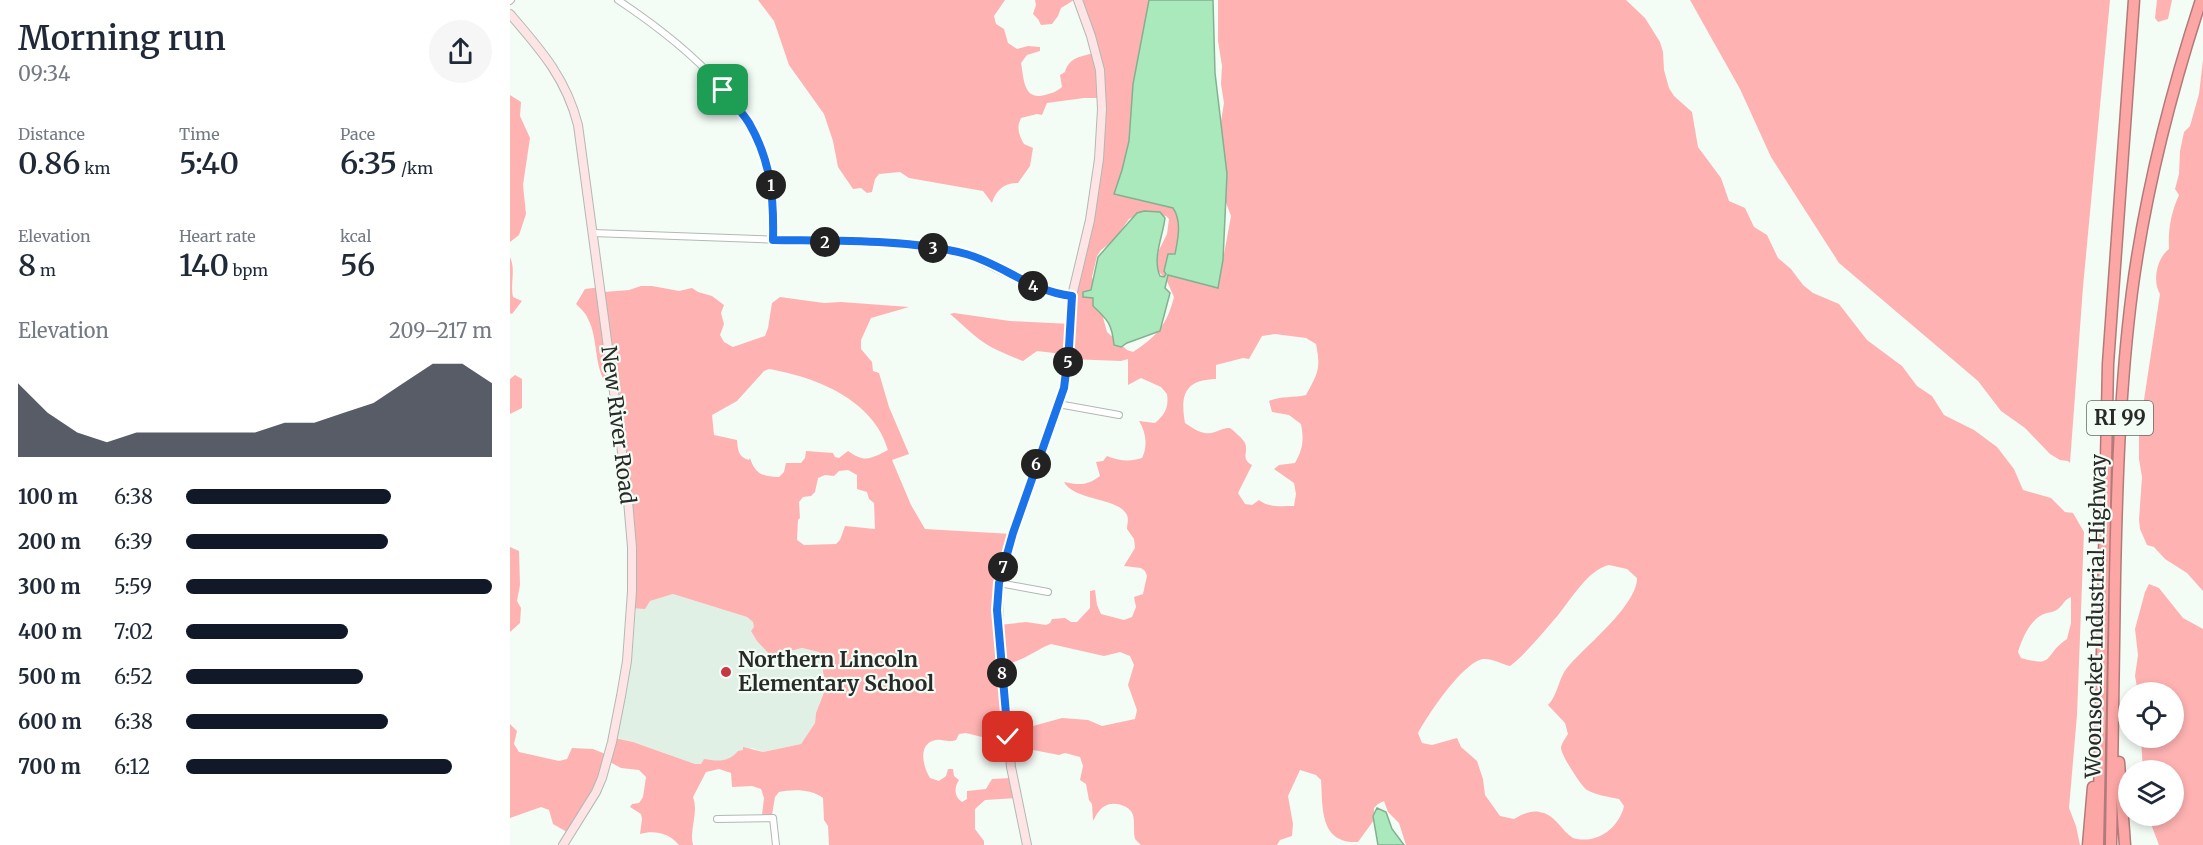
<!DOCTYPE html>
<meta charset="utf-8">
<style>
body{margin:0;font-family:Merriweather,serif;background:#f6f6f7;color:#1f2937;height:100vh;display:flex;flex-direction:column;font-size:22px;white-space:nowrap}
*{box-sizing:border-box;margin:0}
p{font-size:20px;color:#747a83}
.icon{flex:none;width:33px;height:33px;fill:none;stroke:currentColor;stroke-width:2;stroke-linecap:round;stroke-linejoin:round}
.map{position:relative;flex:1;overflow:hidden}
.sheet{display:flex;flex-direction:column;background:#fff;width:510px}
.sheet>*{flex:none}
.controls{position:absolute;left:1608px;top:682px;display:grid;gap:12px}
.controls a{display:grid;place-items:center;width:66px;height:66px;border-radius:50%;background:#fff;box-shadow:0 3px 9px #0003;font-size:30px}
.pin{position:absolute;display:grid;place-items:center;width:51px;height:51px;color:#fff;margin:-26px;border-radius:12px;box-shadow:0 3px 9px #0006}
.km{position:absolute;width:30px;height:30px;margin:-15px;border-radius:50%;background:#222;color:#fff;font-size:16px;line-height:30px;text-align:center}
.round{display:grid;place-items:center;flex:none;width:63px;height:63px;border-radius:32px;background:#f6f6f7}
.headline{display:flex;align-items:center;justify-content:space-between;height:102px;padding:0 18px}
h1{font-size:33px;font-weight:600;line-height:45px}
.stats{display:grid;grid-template-columns:repeat(3,1fr);gap:9px;height:102px;padding:6px 18px}
.stats div{display:grid;align-content:center}
.stats b{font-size:30px;font-weight:600}
.stats small{font-size:16px;font-weight:400}
.stats p{font-size:16px}
.chart{height:168px;padding:12px 18px}
.chart p{display:flex;justify-content:space-between}
.chart svg{width:100%;height:108px;margin-top:6px;fill:#111827;opacity:.7}
ul{padding:0 18px;list-style:none;font-size:20px}
li{display:grid;grid-template-columns:96px 72px 1fr;align-items:center;height:45px}
li i{height:15px;border-radius:8px;background:#111827}
main{display:flex;flex:1;min-height:0}
.map>svg:first-child{display:block}
.built{fill:#e1f0e5}
.forest{fill:#ffb2b2;fill-rule:evenodd}
.water{fill:#aae9bc;stroke:#83b090;stroke-width:1.5}
.lines{fill:none;stroke-linecap:round;stroke-linejoin:round}
.street-casing{stroke:#b2b9b4;stroke-width:8}
.secondary-casing{stroke:#b2b9b4;stroke-width:10}
.highway-casing{stroke:#b27b79;stroke-width:13}
.street{stroke:#fff;stroke-width:6}
.secondary{stroke:#fee4e4;stroke-width:8}
.highway{stroke:#fca6a5;stroke-width:10}
.route-casing{stroke:#fff;stroke-width:12}
.route{stroke:#1a73e8;stroke-width:8}
.poi-dot{fill:#c73746;stroke:#f4fcf6;stroke-width:2}
.labels{text-anchor:middle;stroke-width:4.5;stroke-linejoin:round;paint-order:stroke}
.shield{fill:#f4fcf6;stroke:#656966;stroke-width:1.5}
.shield-label{font-size:20px;font-weight:bold;fill:#282a28}
.street-label{font-size:21px;fill:#282a28;stroke:#f4fcf6}
.poi-label{font-size:21px;font-weight:bold;fill:#282a28;stroke:#f4fcf6;text-anchor:start}
</style>
<main>
<section class="sheet">
<div class="headline"><div><h1>Morning run</h1><p>09:34</p></div><a class="round"><svg class="icon" aria-label="share" viewBox="0 0 24 24"><path d="M12 15V3M7 8l5-5 5 5M5 13v7h14v-7"/></svg></a></div>
<div class="stats">
<div><p>Distance</p><b>0.86<small> km</small></b></div>
<div><p>Time</p><b>5:40</b></div>
<div><p>Pace</p><b>6:35<small> /km</small></b></div>
</div>
<div class="stats">
<div><p>Elevation</p><b>8<small> m</small></b></div>
<div><p>Heart rate</p><b>140<small> bpm</small></b></div>
<div><p>kcal</p><b>56</b></div>
</div>
<div class="chart"><p><span>Elevation</span>209–217 m</p>
<svg viewBox="0 0 160 44" preserveAspectRatio="none"><path d="M0 44V14L10 26L20 34L30 38L40 34L50 34L60 34L70 34L80 34L90 30L100 30L110 26L120 22L130 14L140 6L150 6L160 14V44z"/></svg>
</div>
<ul>
<li><b>100 m</b>6:38<i style="width:67%"></i></li>
<li><b>200 m</b>6:39<i style="width:66%"></i></li>
<li><b>300 m</b>5:59<i style="width:100%"></i></li>
<li><b>400 m</b>7:02<i style="width:53%"></i></li>
<li><b>500 m</b>6:52<i style="width:58%"></i></li>
<li><b>600 m</b>6:38<i style="width:66%"></i></li>
<li><b>700 m</b>6:12<i style="width:87%"></i></li>
</ul>
</section>
<div class="map">
<svg width="1693" height="845" viewBox="0 0 1693 845">
<rect width="100%" height="100%" fill="#f4fcf6"/>
<!-- built -->
<path class="built" d="M163,594L237,617L243,622L261,656L292,648L309,652L315,688L306,713L305,723L291,744L253,752L242,748L213,762L194,760L191,764H185L123,742L107,738L122,657L126,608H135L140,601Z"/>
<!-- forest -->
<path class="forest" d="M248,0H495L484,16L486,24L494,29L498,43L507,49L518,46L530,47V51L517,55L511,63C514,78 513,101 535,95C542,93 546,92 552,87L550,75L555,72C559,57 572,56 585,53L568,0H640L642,6L633,38L675,209L667,252L662,254L659,260L701,283L712,265L721,216L709,184L708,140L714,103L711,84L712,66L708,41V0H1116L1135,18L1150,42L1153,52L1154,70L1159,88L1164,96L1182,112L1188,147L1211,178L1219,201L1235,208L1244,227L1257,235L1268,258L1281,269L1293,285L1303,293L1329,304L1357,340L1392,366L1407,386L1422,396L1434,415L1464,430L1487,447L1504,469L1513,490L1541,498L1555,512L1563,513L1574,532L1567,715L1559,808L1566,826L1570,845H896L889,823L878,812L874,801L868,804L864,808V820L848,842C809,844 813,807 811,780L806,775L790,770L778,796L783,824L782,836L770,840L767,845H631L625,839C623,831 625,823 623,815C620,805 603,801 595,806C589,809 586,816 583,821L582,804L579,800L576,784L570,780L573,766L570,757L555,753L549,755L523,750L500,752L498,749L480,750L476,748L472,737L456,733L449,734L446,740C438,743 433,739 426,740C407,743 413,767 420,778L429,781L436,776L438,769H443L444,776L449,780C444,787 444,797 452,802L457,799V791L476,789L482,779L501,778L507,798L475,800L465,809V829L474,841V845H319L318,826L314,820L313,798C302,789 283,789 269,792L265,797L262,815H252L254,798L251,789L242,786L222,787L221,773L209,769L196,772L183,797C189,814 179,828 183,845H169C159,833 144,830 130,834L132,819L131,814L120,807L122,804L129,803L133,797L136,777L129,770L111,768L98,761L85,791L57,832L43,824L39,810L31,807L0,818V724L7,731L4,744L9,752L49,761L57,759L62,748L83,749L98,755L105,738L123,742L185,764H191L194,759C207,761 218,763 228,751L233,750V747L253,752L291,744L305,723L306,713L316,687L309,652L292,648L261,656L247,641L241,631L244,627L243,622L237,617L163,594L140,601L135,609L122,608V560L103,384L94,380C84,362 88,338 78,319C76,313 70,308 66,304L75,289L91,287L94,292L119,290L131,286H142L169,291L182,288L188,292L202,296L214,305L211,313L214,324L210,335L214,342L223,347L255,336L258,328L262,303L270,297L314,303L331,302L399,307L361,318L351,340V349L362,362L363,371L369,373L379,407L399,454L382,460L401,505L415,529L502,534L492,573L489,625L516,622L536,625L540,623L542,619L555,618L561,622H567L580,608V591L585,590L587,605L591,614L614,620L622,617L626,607L624,597L633,594L637,576L635,571L631,568L614,566L625,548L624,539L617,529C617,525 619,519 617,515C608,497 564,501 554,482C569,485 577,486 590,476L586,462L593,461L597,456C609,461 620,462 632,458C638,446 636,432 629,421L645,423C655,415 659,407 657,394L651,387L631,378L618,385V359L611,361L559,359L544,353L527,351L513,361C496,354 479,348 465,336C456,329 449,321 440,314L444,313L500,321L561,324L565,293L579,228L591,98H574L537,103L532,115L527,114L511,118C506,128 509,135 514,144L523,148L520,166L508,183C495,182 485,191 482,203L473,191L399,178L390,172L369,174L365,179L362,192L357,193L351,188L343,189L328,167L323,141L314,114L279,65L264,21ZM630,213L656,216L659,219L657,234L649,250L646,263L649,272L656,279L664,297C657,325 646,337 623,352L617,350L597,332L582,277L587,256L591,250L604,240L619,219ZM765,334L796,338L806,344C811,369 808,373 796,395C783,398 770,396 759,401L762,412L779,415L791,424C794,440 793,449 785,463L769,465L764,469L784,483L786,494L784,506C773,506 758,508 749,500L742,505L735,504L728,493L742,465C730,458 739,453 735,443C732,438 725,432 720,428C714,428 711,430 705,432C693,436 684,429 675,423C670,394 675,380 706,379V365L733,358L739,359L752,336ZM259,369C306,377 364,400 378,450C360,459 355,463 338,451L329,458L325,457L323,453L296,451L295,458L291,463H276L274,472L269,477C253,477 245,474 240,458L239,460C228,457 228,450 227,440L204,435L202,415L227,401L254,371ZM338,470L347,475V489L357,492L359,499L364,503L365,529L335,526L330,540L326,544L294,545L287,540L288,520L290,518L289,502L293,497L301,496L305,492L308,478L315,475L324,476L329,471ZM1099,565L1117,569L1127,578C1127,606 1075,646 1057,668C1048,679 1048,695 1038,705L1055,723L1058,734C1056,737 1052,743 1051,747C1050,754 1072,787 1077,790C1086,795 1099,797 1109,799L1114,806C1109,828 1087,845 1063,838C1053,832 1046,817 1034,813C1022,809 1015,813 1004,819L990,816L975,795L973,779L967,761L951,747L947,738L922,745L912,743L908,733C918,715 952,663 973,659C981,658 992,664 1000,666C1018,652 1034,631 1049,614C1061,599 1079,569 1099,565ZM1561,597V623L1557,639C1533,655 1546,668 1511,658L1508,652C1512,639 1519,623 1530,616C1536,612 1543,613 1548,609C1553,605 1555,599 1561,597ZM541,644L594,656L610,652L620,656L624,665L618,685L627,710L625,719L592,726L578,720L552,718L523,726L513,731L498,733L493,664C513,662 523,651 541,644Z
M525,0H564L551,8L548,16L542,24L531,25L528,19L523,14L526,5Z
M1180,0H1600L1573,287L1560,463L1558,461L1550,460L1540,454L1515,428L1491,411L1468,381L1329,263L1261,157L1230,89Z
M1647,0H1662L1658,19L1648,22L1645,18Z
M1693,60V591L1677,573L1655,559L1644,547L1637,545L1630,529L1629,520L1632,477L1629,459V433L1650,294C1642,281 1647,258 1659,249C1658,229 1661,213 1669,195L1665,189L1669,174L1670,151L1674,132L1680,126L1689,94Z
M0,95L11,102L10,116L20,138L13,185L16,214L9,235L0,242Z
M0,257C6,269 0,284 3,297L12,301L2,314L0,313Z
M5,375L12,379V408L0,414V379Z
M0,547L9,551L10,585L7,601L11,608L10,623L0,632Z
M1639,584L1649,588L1673,618L1693,629V845H1649L1638,816H1664V771H1633L1631,738H1664V693H1628L1625,676L1628,655L1625,629L1635,592Z"/>
<!-- water -->
<path class="water" d="M639,0H703L705,73L717,174L713,260L708,288L658,275L655,288L660,293L650,331L617,343L611,347L604,345C602,324 598,320 583,306V298L573,297V292L581,290L588,257L627,213L634,211L650,212L655,218C653,236 642,258 650,276L654,277L656,274L654,271L658,254H665C668,239 672,221 663,208L604,194L612,170L619,141L623,84Z
M867,808L876,812L882,829L894,845H868L863,816Z"/>
<g class="lines">
<!-- street casing -->
<g class="street-casing">
<path id="street" d="M108,0C177,46 255,110 264,199C265,212 263,226 263,240
M0,1L1,0
M83,233L410,245L455,254L529,289L562,296
M548,404L609,415
M489,583L538,592
M207,819L263,818L266,845"/>
</g>
<!-- secondary casing -->
<g class="secondary-casing">
<path id="secondary" d="M0,14C31,50 56,78 68,125L117,489L122,547V591L117,661L111,696L102,742L92,778L86,792L53,845
M517,845L501,767L489,648L488,591L499,543L554,388L559,347L562,296L580,220L589,159L592,109L590,70L581,36L568,0"/>
</g>
<!-- highway casing -->
<g class="highway-casing">
<path id="highway" d="M1609,762L1615,845
M1578,845L1583,787
M1588,845L1598,364L1624,0
M1601,845C1602,756 1604,666 1605,577C1607,481 1610,386 1622,292C1635,193 1660,95 1691,0"/>
</g>
<!-- street -->
<use href="#street" class="street"/>
<!-- secondary -->
<use href="#secondary" class="secondary"/>
<!-- highway -->
<use href="#highway" class="highway"/>
</g>
<g class="lines">
<!-- route casing -->
<g class="route-casing">
<path id="route" d="M213,90C222,101 232,112 239,123C261,161 264,197 263,240C323,241 399,239 456,254C494,265 520,291 562,296L559,347L554,388L503,533L489,583L487,610L498,737"/>
</g>
<!-- route -->
<use href="#route" class="route"/>
</g>
<!-- markers -->
<circle class="poi-dot" cx="216" cy="672" r="6"/>
<g class="labels">
<!-- shield labels -->
<rect class="shield" x="1577" y="401" width="66" height="34" rx="4.5"/>
<g class="shield-label">
<text x="1610" y="425">RI 99</text>
</g>
<!-- street labels -->
<g class="street-label">
<text transform="translate(108 425) rotate(83)" y="7">New River Road</text>
<text transform="translate(1586 616) rotate(-89)" y="7">Woonsocket Industrial Highway</text>
</g>
<!-- poi labels -->
<g class="poi-label">
<text x="228" y="667">Northern Lincoln<tspan x="228" dy="24">Elementary School</tspan></text>
</g>
</g>
</svg>
<div class="controls">
<a><svg class="icon" aria-label="locate" viewBox="0 0 24 24"><circle cx="12" cy="12" r="6"/><path d="M12 2v4M12 18v4M2 12h4M18 12h4"/></svg></a>
<a><svg class="icon" aria-label="layers" viewBox="0 0 24 24"><path d="M12 4l9 5-9 5-9-5zM3 14l9 5 9-5"/></svg></a>
</div>
<div class="pin" style="left:213px;top:90px;background:#1e9e55"><svg class="icon" aria-label="arrive" viewBox="0 0 24 24"><path d="M6 21V4h12l-3 4 3 4H6"/></svg></div>
<div class="pin" style="left:498px;top:737px;background:#d93025"><svg class="icon" aria-label="check" viewBox="0 0 24 24"><path d="M5 12l5 5 9-10"/></svg></div>
<b class="km" style="left:261px;top:185px">1</b>
<b class="km" style="left:315px;top:242px">2</b>
<b class="km" style="left:423px;top:248px">3</b>
<b class="km" style="left:523px;top:286px">4</b>
<b class="km" style="left:558px;top:362px">5</b>
<b class="km" style="left:526px;top:464px">6</b>
<b class="km" style="left:493px;top:567px">7</b>
<b class="km" style="left:492px;top:673px">8</b>
</div>
</main>
